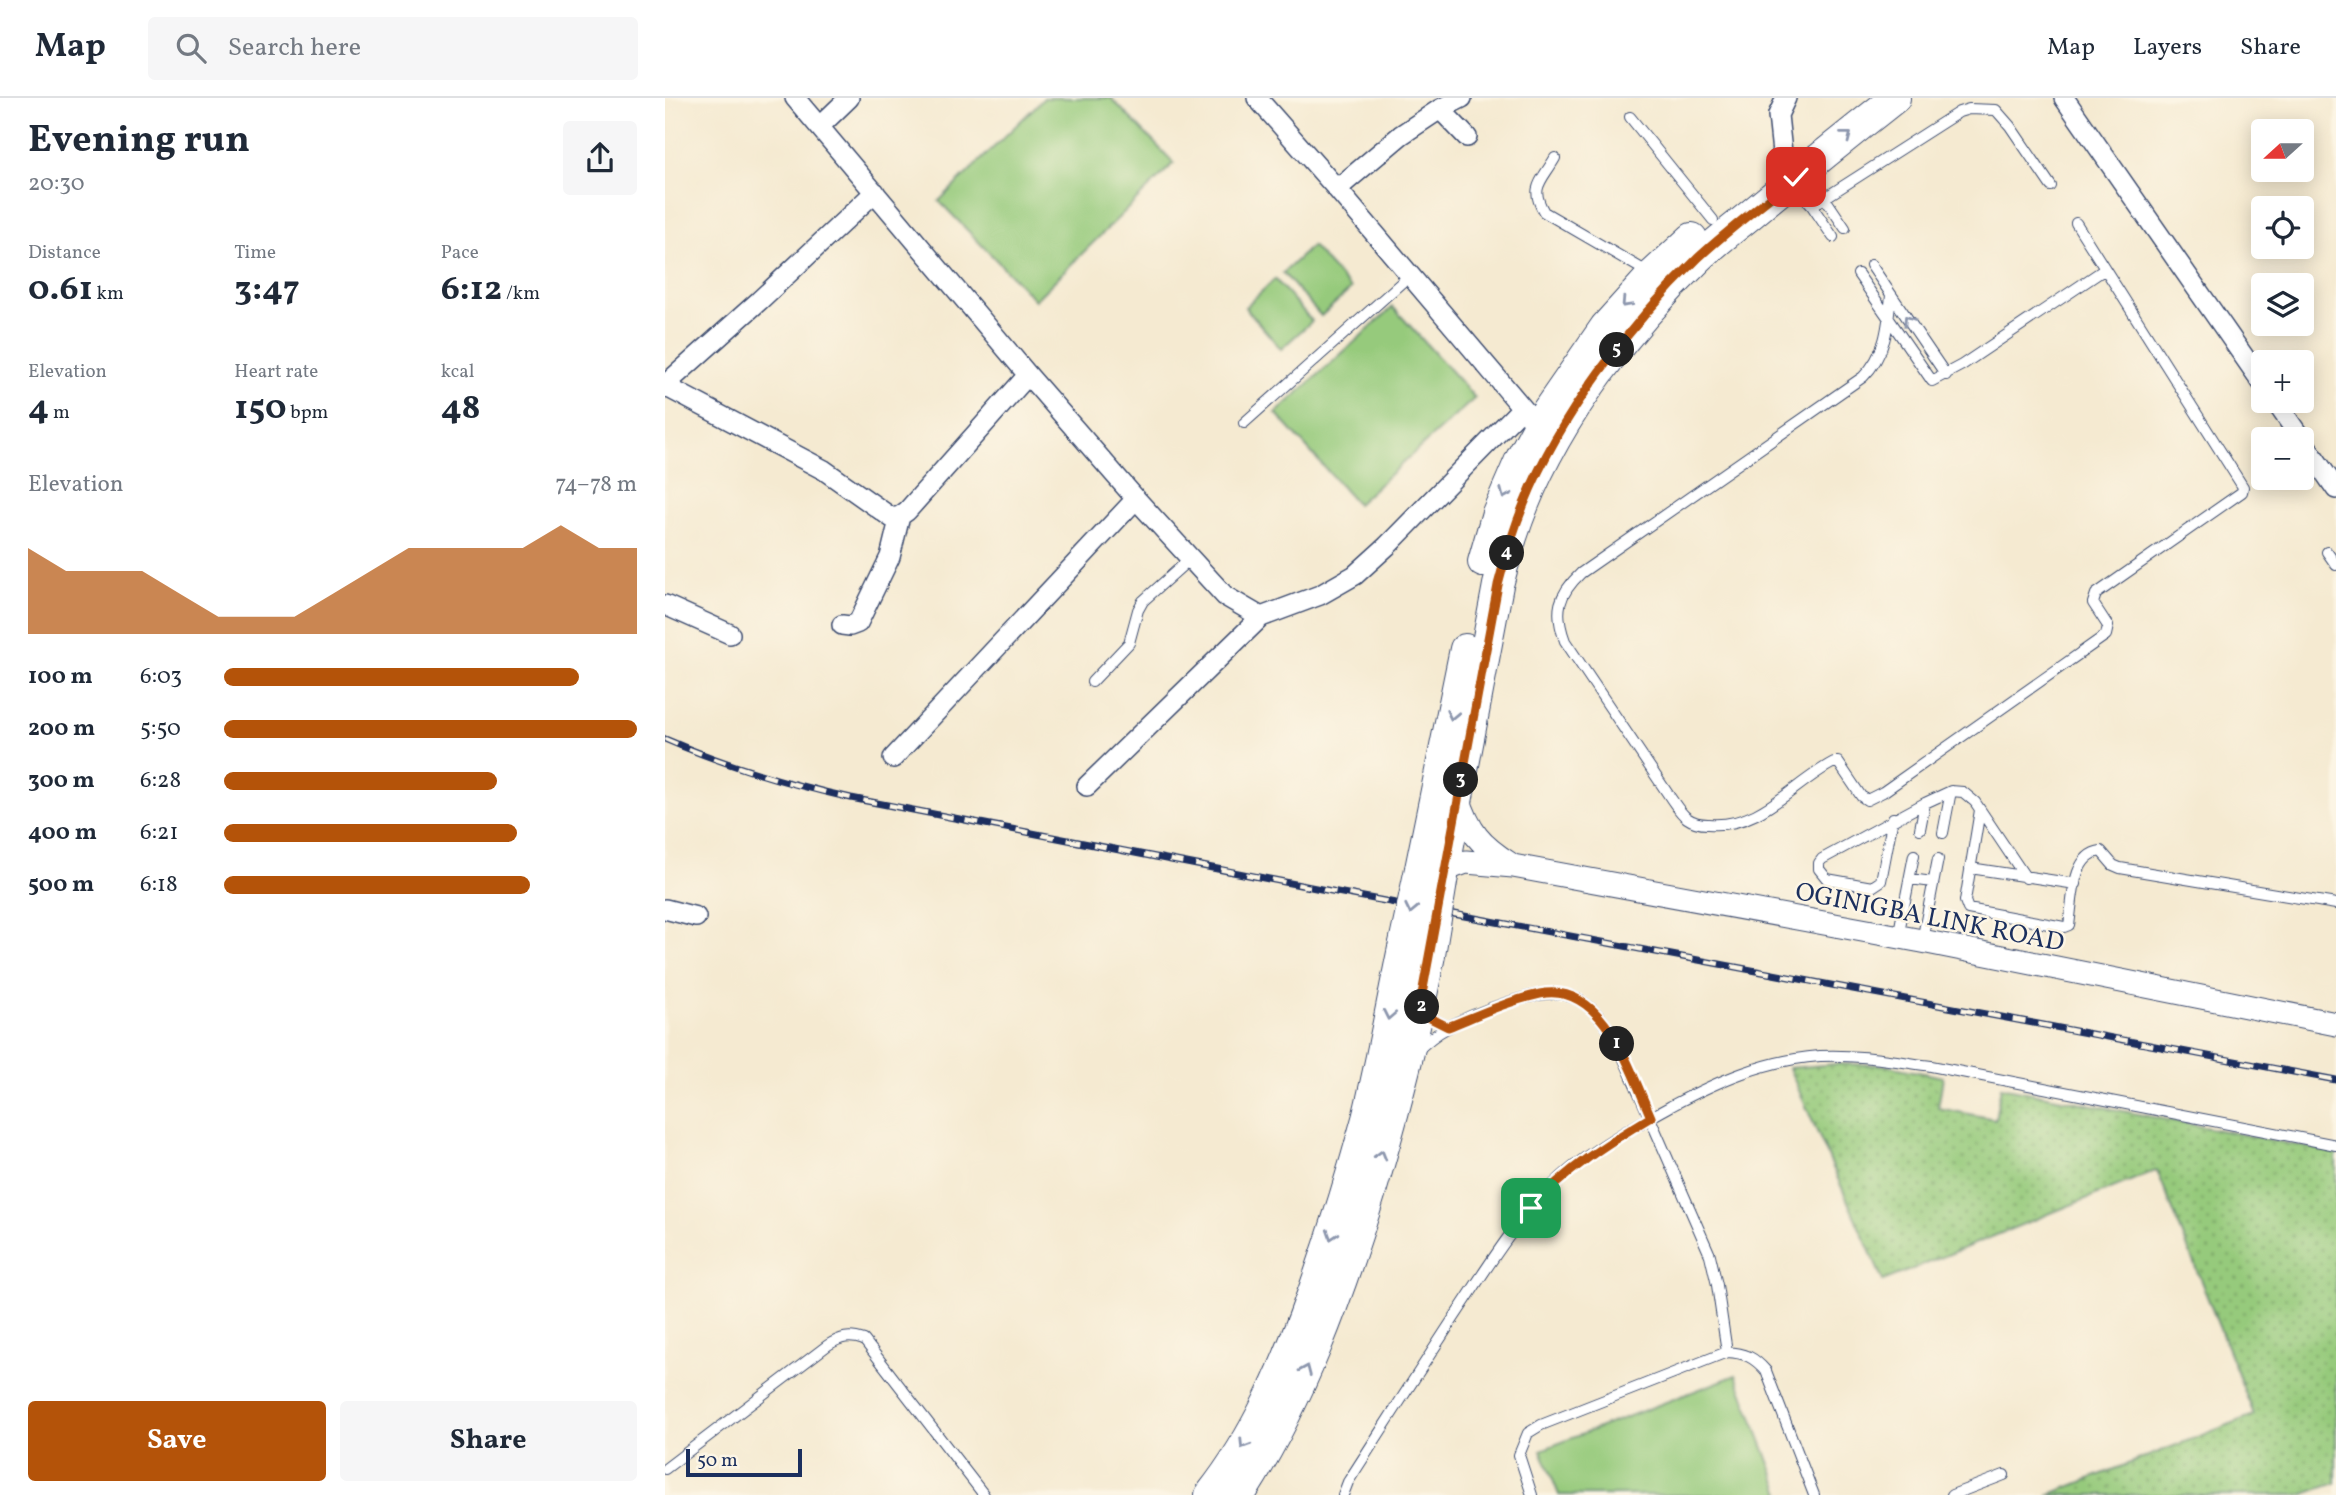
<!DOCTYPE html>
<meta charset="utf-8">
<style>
body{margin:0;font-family:Vollkorn,serif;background:#f6f6f7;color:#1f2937;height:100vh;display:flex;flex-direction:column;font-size:26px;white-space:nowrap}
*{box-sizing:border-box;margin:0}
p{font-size:23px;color:#747a83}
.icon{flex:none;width:38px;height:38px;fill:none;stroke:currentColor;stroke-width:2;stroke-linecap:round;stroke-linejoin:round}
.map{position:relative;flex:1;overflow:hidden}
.side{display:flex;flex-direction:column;background:#fff;width:665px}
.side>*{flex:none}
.needle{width:46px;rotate:249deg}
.buttons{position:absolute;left:1586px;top:21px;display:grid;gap:14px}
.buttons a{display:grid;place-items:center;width:63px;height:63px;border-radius:7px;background:#fff;box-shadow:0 4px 18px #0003;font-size:35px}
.scale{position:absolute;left:21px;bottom:18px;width:116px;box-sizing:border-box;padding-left:7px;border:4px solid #1b2f5e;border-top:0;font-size:19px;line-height:24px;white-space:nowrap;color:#1b2f5e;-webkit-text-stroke:5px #fcf5e5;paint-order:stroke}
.pin{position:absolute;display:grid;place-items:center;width:60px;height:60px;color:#fff;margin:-30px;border-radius:14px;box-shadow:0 4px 10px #0006}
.km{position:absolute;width:35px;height:35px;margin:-18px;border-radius:50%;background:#222;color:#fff;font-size:19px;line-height:35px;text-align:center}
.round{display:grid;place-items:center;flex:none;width:74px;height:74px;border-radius:7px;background:#f6f6f7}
.head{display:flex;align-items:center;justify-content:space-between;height:119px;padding:0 28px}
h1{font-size:38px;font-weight:700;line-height:52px}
.stats{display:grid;grid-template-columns:repeat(3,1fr);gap:10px;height:119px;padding:7px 28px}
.stats div{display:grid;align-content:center}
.stats b{font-size:35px;font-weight:700}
.stats small{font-size:19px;font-weight:400}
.stats p{font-size:19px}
.chart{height:196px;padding:14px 28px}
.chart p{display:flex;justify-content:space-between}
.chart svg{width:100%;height:126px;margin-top:7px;fill:#b45309;opacity:.7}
.cta{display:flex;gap:14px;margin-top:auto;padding:14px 28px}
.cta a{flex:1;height:80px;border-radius:7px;background:#b45309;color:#fff;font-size:28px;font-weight:700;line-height:80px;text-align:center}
.cta a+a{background:#f6f6f7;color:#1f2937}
ul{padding:0 28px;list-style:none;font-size:23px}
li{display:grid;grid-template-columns:112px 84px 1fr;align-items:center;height:52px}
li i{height:18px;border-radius:9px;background:#b45309}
header{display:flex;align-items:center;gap:42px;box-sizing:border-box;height:98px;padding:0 35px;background:#fff;border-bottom:2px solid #e0e1e3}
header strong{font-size:33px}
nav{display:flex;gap:38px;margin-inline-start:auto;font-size:24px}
.search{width:490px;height:63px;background:#f6f6f7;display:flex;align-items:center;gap:18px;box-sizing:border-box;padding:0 24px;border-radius:7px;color:#747a83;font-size:26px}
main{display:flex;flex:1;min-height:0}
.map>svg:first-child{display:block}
.grass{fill:url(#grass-dots);stroke:#587c6c;stroke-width:2}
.park{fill:#96ca7b;stroke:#587c6c;stroke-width:2}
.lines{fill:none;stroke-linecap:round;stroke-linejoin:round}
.service-casing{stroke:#3c4b6f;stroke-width:12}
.minor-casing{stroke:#3c4b6f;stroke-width:22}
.tertiary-casing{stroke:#3c4b6f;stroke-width:25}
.primary-casing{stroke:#3c4b6f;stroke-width:32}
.service{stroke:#fff;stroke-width:10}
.minor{stroke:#fff;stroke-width:19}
.tertiary{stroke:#fff;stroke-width:23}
.primary{stroke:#fff;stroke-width:30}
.rail-casing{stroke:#1b2f5e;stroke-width:7}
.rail{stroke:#fcf5e5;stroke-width:4.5;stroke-dasharray:13;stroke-linecap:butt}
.primary-bridge-casing{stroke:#3c4b6f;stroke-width:32;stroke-linecap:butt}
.primary-bridge{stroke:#fff;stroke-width:30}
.oneway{stroke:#8d97ae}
.route-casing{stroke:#fff;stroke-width:14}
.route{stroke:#b45309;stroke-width:9}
.labels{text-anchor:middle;stroke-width:5;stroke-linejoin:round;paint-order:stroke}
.street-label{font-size:26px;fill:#1b2f5e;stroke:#fcf5e5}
</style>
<header>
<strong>Map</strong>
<div class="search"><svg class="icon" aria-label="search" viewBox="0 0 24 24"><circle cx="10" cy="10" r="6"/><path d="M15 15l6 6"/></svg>Search here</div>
<nav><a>Map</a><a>Layers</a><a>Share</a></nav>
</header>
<main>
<section class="side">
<div class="head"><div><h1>Evening run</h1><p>20:30</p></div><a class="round"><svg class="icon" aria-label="share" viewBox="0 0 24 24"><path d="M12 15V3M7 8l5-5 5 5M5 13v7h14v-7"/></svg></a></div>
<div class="stats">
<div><p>Distance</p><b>0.61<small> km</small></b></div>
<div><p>Time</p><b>3:47</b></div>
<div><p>Pace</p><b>6:12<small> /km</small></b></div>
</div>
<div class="stats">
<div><p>Elevation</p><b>4<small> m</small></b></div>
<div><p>Heart rate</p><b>150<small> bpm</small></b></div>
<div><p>kcal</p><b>48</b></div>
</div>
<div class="chart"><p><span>Elevation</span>74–78 m</p>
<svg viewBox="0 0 160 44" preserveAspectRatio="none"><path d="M0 44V14L10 22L20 22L30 22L40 30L50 38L60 38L70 38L80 30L90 22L100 14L110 14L120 14L130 14L140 6L150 14L160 14V44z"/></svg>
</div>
<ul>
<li><b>100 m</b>6:03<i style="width:86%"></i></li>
<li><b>200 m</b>5:50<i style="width:100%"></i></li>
<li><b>300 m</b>6:28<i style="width:66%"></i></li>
<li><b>400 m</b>6:21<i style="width:71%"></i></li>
<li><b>500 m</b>6:18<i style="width:74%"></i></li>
</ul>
<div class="cta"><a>Save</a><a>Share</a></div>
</section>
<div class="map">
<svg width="1671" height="1397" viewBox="0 0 1671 1397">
<defs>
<pattern id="grass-dots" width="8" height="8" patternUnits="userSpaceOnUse" patternTransform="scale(1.75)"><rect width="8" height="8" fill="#96ca7b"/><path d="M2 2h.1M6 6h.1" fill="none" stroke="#7aa468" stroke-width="1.8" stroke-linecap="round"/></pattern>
</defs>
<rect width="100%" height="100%" fill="#fcf5e5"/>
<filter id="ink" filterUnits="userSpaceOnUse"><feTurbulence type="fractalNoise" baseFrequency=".0143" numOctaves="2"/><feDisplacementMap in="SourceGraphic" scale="14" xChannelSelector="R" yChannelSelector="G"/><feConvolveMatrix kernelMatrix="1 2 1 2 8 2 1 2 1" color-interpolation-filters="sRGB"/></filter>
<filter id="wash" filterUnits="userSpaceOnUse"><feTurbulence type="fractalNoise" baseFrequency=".00686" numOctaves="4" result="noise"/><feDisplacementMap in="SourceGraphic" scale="28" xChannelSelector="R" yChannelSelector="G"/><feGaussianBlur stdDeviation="1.57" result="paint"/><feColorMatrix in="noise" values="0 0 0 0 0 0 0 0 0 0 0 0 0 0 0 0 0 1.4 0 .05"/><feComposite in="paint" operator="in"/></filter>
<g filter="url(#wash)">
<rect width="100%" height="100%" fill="#f5ead1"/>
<!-- grass -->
<path class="grass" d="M1171,966L1219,967L1278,979L1273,1010L1330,1021L1336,989L1671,1055V1385L1636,1397H1383L1589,1317L1492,1072L1218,1183L1124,970Z"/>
<!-- park -->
<path class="park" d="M379,0H446L509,65L370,202L274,103Z
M647,148L686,191L656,218L618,175Z
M610,181L647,223L616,251L580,209Z
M728,209L810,300L692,406L611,315Z
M1071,1277L1116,1395L1111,1397H894L876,1352Z"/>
</g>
<g filter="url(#ink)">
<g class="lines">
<!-- service casing -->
<g class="service-casing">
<path id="service" d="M965,19L1048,122
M890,60C877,83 864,89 879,114L984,175
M1143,75L1180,130
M1128,87L1147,108L1168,139
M1147,108L1294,14L1304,11L1331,12L1345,28L1386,88
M1206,167L1281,277
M1193,176L1267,283L1297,267L1440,171
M1226,197C1223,228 1221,256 1198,279L916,475C893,497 889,513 900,543L1005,699C1010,706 1015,715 1022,720C1029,725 1035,726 1043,726C1095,731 1127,686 1169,664H1173L1196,698L1202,702L1218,694L1441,537L1443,528L1428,505L1431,496L1577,394L1578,389L1411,125
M579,325L745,177
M1662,454L1671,467
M427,584L464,545L473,512L478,503L526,460
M1315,712L1300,803L1303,811L1399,829L1404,827C1408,804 1406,757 1436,753L1448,767L1455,770L1671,806
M1228,720L1216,783L1207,789L1162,781L1154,771V765L1157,761L1260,705L1286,693L1298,694L1310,704L1361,780
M1255,731L1260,705
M1278,735L1286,693
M1305,770L1411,786
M1245,781L1268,784
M1233,839L1249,757
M1257,843L1273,761
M758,912L763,919L783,929
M752,953C761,944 771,936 782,930C806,916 874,889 901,897C929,904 944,930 956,954L1045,1157L1052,1187L1062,1254
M0,1371L163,1247C176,1239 184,1237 199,1242L319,1397
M678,1397L683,1384C721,1325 759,1265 798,1206C825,1165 851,1123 887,1088C920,1054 965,1031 1006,1008C1053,983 1100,962 1155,958C1192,956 1229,963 1266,968L1671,1047
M867,1397L854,1357L863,1335L876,1327L1062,1254C1080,1255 1089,1259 1101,1273L1149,1397
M1287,1397L1339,1377"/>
</g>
<!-- minor casing -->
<g class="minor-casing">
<path id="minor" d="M130,0L363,277L471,401L560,498L596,519
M592,0L672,91L866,320
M1399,0L1598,286
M775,11L802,39
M155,28L184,0
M1118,64L1113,17L1121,0
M672,91L736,37L775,11L797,0
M0,287L94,203L210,94
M0,288L159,372L227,420L235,418L242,413L363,277
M1610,303L1671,391
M0,507L65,536
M177,527L185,528L193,525L225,459L235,418
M228,660L471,401
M422,688L596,519L655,497L690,477L722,448L857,310
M0,811L31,819"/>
</g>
<!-- tertiary casing -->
<g class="tertiary-casing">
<path id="tertiary" d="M793,699C804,734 815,747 845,766
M779,772L801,764L848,768L1257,843L1671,926"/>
</g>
<!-- primary casing -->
<g class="primary-casing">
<path id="primary" d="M818,464L832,415L855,362L879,317L940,229L987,177L1027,140
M755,771L800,551
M778,778L833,487C840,460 848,433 859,406C895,316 964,228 1033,161C1050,144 1071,129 1090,113C1136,75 1183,37 1230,0
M545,1397C592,1338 623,1264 648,1194C668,1137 686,1080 702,1021C716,965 726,907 738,850
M575,1397C636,1302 674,1197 707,1090C730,1013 750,936 765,857"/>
</g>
<!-- service -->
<use href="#service" class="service"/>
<!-- minor -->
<use href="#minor" class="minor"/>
<!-- tertiary -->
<use href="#tertiary" class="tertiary"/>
<!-- primary -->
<use href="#primary" class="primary"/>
<!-- rail casing -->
<g class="rail-casing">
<path id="rail" d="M0,641C60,667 122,686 186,700L656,791L1671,982"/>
</g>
<!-- rail -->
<use href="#rail" class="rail"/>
<!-- primary-bridge casing -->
<g class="primary-bridge-casing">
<path id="primary-bridge" d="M738,850L755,771
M765,857L778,778"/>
</g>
<!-- primary-bridge -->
<use href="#primary-bridge" class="primary-bridge"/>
</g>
<!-- one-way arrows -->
<defs><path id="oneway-chevron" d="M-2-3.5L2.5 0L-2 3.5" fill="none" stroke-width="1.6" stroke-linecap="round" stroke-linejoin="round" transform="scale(1.75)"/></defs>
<g class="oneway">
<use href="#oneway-chevron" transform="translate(1182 38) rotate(-38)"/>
<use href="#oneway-chevron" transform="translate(961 205) rotate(133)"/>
<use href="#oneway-chevron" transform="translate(1243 222) rotate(-124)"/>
<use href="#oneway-chevron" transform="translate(840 396) rotate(113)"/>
<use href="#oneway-chevron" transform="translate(787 617) rotate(102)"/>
<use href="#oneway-chevron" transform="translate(746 811) rotate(102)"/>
<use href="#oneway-chevron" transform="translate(724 917) rotate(101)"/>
<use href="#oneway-chevron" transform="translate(716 1057) rotate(-74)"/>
<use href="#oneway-chevron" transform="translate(667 1137) rotate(108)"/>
<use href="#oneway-chevron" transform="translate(641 1272) rotate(-67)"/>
<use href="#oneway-chevron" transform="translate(579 1346) rotate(122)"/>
</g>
</g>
<g class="lines" filter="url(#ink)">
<!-- route casing -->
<g class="route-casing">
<path id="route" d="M866,1110C902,1071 941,1046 986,1019C966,975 939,883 875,896C843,903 813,917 783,929L763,919L755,907L833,487C840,460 848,433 859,406C894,318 965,226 1033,160C1064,131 1099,105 1131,79"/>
</g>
<!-- route -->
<use href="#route" class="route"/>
</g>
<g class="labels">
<!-- street labels -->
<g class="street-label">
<text transform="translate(1265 818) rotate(11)" y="9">OGINIGBA LINK ROAD</text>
</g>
</g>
</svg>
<div class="buttons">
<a><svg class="needle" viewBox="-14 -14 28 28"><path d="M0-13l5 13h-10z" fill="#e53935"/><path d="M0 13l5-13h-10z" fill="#747a83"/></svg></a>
<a><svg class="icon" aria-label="locate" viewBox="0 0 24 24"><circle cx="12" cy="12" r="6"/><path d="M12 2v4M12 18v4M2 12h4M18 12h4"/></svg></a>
<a><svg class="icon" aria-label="layers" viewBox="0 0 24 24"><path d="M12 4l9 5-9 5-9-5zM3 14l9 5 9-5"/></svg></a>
<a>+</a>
<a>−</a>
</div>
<div class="scale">50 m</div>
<div class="pin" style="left:866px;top:1110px;background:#1e9e55"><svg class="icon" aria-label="arrive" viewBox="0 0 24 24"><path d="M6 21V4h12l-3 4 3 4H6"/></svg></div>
<div class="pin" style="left:1131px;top:79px;background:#d93025"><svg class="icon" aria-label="check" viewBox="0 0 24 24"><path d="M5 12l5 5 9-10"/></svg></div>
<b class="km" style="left:952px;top:946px">1</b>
<b class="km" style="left:757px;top:909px">2</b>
<b class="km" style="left:796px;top:682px">3</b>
<b class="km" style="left:842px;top:455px">4</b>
<b class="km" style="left:952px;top:252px">5</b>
</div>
</main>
